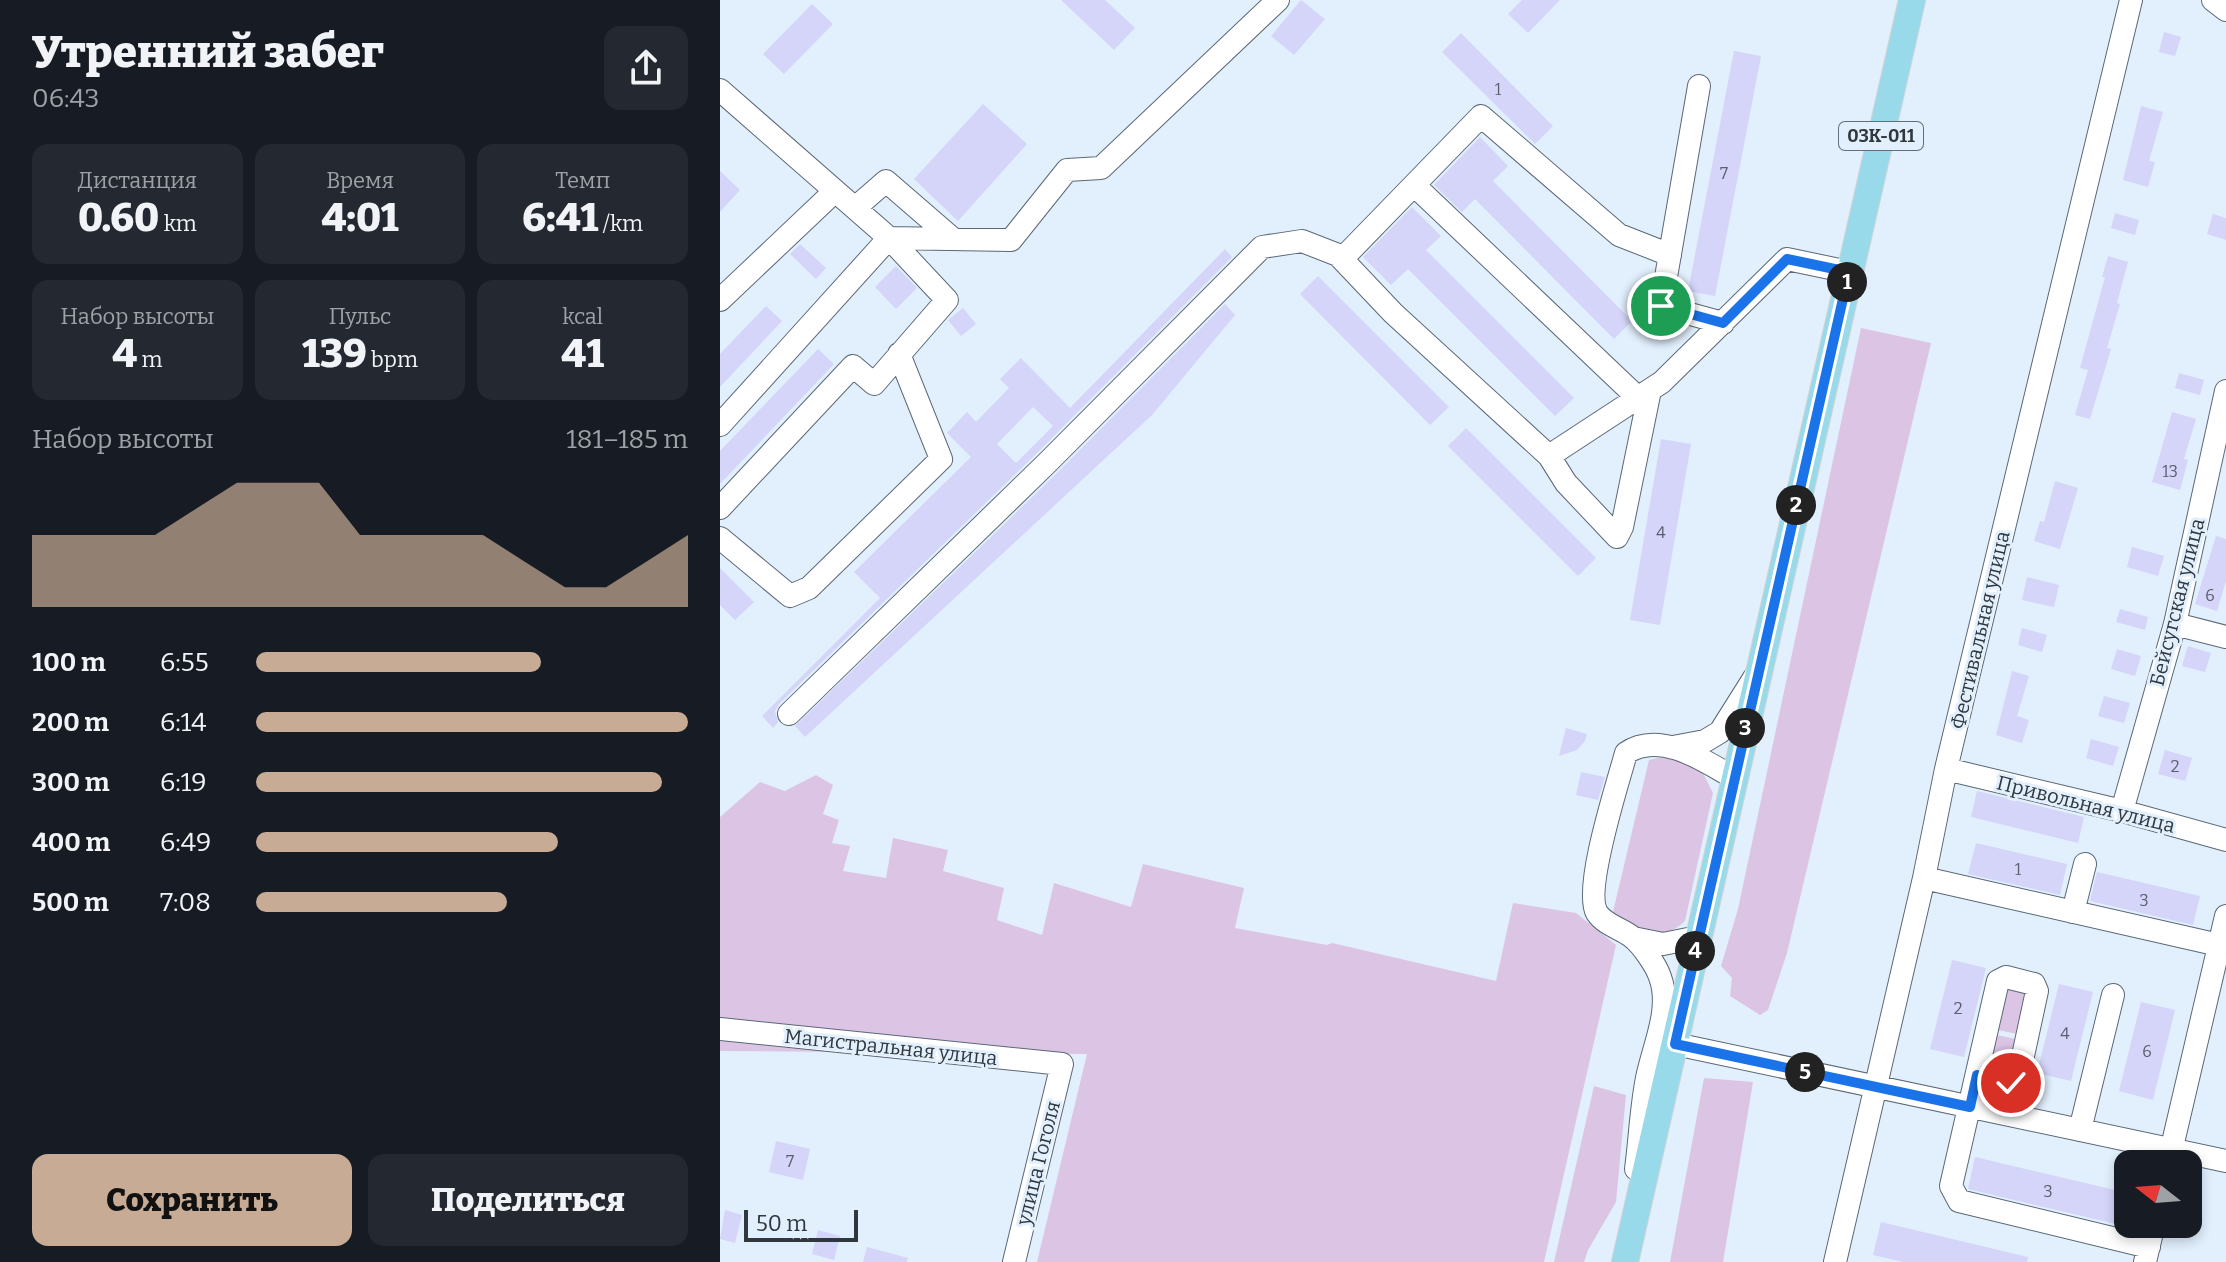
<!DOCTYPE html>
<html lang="ru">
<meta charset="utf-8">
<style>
body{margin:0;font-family:Bitter,serif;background:#242831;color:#f1f3f6;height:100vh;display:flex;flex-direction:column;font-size:30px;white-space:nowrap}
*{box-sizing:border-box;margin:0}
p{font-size:26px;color:#9ea1a6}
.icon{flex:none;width:44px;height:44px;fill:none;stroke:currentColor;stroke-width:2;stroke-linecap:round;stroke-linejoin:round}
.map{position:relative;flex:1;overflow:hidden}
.side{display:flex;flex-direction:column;background:#171b24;width:720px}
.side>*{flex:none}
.needle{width:52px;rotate:287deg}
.controls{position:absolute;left:1394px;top:1150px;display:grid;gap:16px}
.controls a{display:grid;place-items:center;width:88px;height:88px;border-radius:16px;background:#171b24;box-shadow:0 4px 12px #0003;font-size:40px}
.scale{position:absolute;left:24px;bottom:20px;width:114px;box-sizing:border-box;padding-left:8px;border:4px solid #30373d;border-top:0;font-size:22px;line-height:28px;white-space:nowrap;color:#30373d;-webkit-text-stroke:6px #e2effd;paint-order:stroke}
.pin{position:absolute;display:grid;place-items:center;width:68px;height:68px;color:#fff;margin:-34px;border:4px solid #fff;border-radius:50%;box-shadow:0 2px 8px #0007}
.km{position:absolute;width:40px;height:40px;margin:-20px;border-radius:50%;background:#222;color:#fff;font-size:22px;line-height:40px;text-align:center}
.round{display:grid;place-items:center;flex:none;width:84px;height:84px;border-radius:16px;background:#242831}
.overview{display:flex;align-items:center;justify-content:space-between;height:136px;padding:0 32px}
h1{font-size:44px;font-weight:800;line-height:60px}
.stats{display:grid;grid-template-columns:repeat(3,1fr);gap:12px;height:136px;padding:8px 32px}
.stats div{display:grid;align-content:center;border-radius:16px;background:#242831;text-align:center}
.stats b{font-size:40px;font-weight:800}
.stats small{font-size:22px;font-weight:400}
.stats p{font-size:22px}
.chart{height:224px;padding:16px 32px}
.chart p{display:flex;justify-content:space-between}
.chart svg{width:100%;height:144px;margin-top:8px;fill:#c7ab94;opacity:.7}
.cta{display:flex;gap:16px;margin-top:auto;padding:16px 32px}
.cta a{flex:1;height:92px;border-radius:16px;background:#c7ab94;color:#111;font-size:32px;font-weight:800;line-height:92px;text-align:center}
.cta a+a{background:#242831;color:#f1f3f6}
ul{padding:0 32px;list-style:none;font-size:26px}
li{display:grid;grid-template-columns:128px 96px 1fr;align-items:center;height:60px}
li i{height:20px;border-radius:10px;background:#c7ab94}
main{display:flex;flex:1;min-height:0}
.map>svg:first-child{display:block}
.green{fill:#dcc4e5}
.building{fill:#d4d5f9;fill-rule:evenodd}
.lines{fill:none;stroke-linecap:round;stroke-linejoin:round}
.minor-casing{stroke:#5a6877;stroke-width:24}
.major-casing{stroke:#d1d3d4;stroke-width:28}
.minor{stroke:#fff;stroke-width:22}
.major{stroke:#99daea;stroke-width:26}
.route-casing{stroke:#fff;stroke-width:16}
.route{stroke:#1a73e8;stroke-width:10}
.labels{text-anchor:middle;stroke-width:6;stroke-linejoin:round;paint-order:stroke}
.number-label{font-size:16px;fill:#595e6c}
.shield{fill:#e2effd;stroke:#656e77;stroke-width:2}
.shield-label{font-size:18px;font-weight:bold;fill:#30373d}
.street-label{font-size:20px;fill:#30373d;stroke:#e2effd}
</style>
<main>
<section class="side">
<div class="overview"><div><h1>Утренний забег</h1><p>06:43</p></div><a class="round"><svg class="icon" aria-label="share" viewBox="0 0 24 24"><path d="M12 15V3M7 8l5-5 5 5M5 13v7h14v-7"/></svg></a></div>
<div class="stats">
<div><p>Дистанция</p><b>0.60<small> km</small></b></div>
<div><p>Время</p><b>4:01</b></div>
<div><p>Темп</p><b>6:41<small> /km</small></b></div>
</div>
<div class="stats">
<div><p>Набор высоты</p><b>4<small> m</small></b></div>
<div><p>Пульс</p><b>139<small> bpm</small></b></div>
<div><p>kcal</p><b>41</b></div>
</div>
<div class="chart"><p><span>Набор высоты</span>181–185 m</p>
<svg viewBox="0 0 160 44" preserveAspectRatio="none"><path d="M0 44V22L10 22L20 22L30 22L40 14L50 6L60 6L70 6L80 22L90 22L100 22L110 22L120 30L130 38L140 38L150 30L160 22V44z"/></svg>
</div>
<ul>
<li><b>100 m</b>6:55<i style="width:66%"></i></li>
<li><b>200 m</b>6:14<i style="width:100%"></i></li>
<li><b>300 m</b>6:19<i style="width:94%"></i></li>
<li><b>400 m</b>6:49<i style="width:70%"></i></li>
<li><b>500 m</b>7:08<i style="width:58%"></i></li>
</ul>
<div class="cta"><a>Сохранить</a><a>Поделиться</a></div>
</section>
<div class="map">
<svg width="1506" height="1262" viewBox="0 0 1506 1262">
<rect width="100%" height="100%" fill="#e2effd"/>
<!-- green -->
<path class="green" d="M1141,328L1211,343L1067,953L1048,1010L1040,1015L1010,996L1012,978L1001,966L1018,909Z
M942,757L980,767L993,793L965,921C943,943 912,933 893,912L929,760Z
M96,775L113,785L103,814L119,820L112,843L130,846L123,871L166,878L173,838L228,850L223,871L284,888L277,920L322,935L334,883L411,907L423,864L524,888L515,928L607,945L612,943L776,981L793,903L856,913L896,945L824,1262H317L367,1054L0,1051V817L40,782L65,791Z
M1290,988L1305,992L1306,996L1297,1034L1278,1030L1287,991Z
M1277,1035L1296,1039L1289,1073L1270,1068Z
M984,1078L1033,1082L1003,1262H950Z
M874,1086L906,1095L896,1202L868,1250L864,1262H834Z"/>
<!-- building -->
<path class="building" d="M341,0H385L415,28L394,50Z
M581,0L605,19L574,55L551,36Z
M802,0H840L808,33L788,14Z
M92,4L113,24L64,74L43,54Z
M1444,32L1461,37L1455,56L1439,52Z
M741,33L833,126L815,144L722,52Z
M1014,51L1041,56L995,296L968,291Z
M263,104L307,144L238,221L194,179Z
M1421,106L1443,112L1429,161L1435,162L1428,187L1403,180Z
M760,137L788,166L773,181L912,321L894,339L755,199L742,212L714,185Z
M0,171L20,190L0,212Z
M692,207L721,236L706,250L854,398L835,416L688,269L671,285L643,257Z
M1395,213L1419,220L1415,235L1391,228Z
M1493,214L1506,218V240L1487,234Z
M80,244L106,268L96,279L70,254Z
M505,249L512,257L318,452L59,704L55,711L58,722L53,728L42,716L160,598L134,572L251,457L227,433L247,412L256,422L289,388L280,379L301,358L350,408ZM313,407L333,426L296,463L277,444Z
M1388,256L1408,262L1397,303L1400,304L1387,348L1391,349L1370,419L1355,415L1368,370L1360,368L1385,277H1382Z
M176,266L197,288L176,309L155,287Z
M598,276L729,407L710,425L580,294Z
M505,304L515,315L432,415L85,737L75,726L338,472Z
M46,306L62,321L0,387V354Z
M243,308L256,324L241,336L228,320Z
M98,349L114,364L0,484V451Z
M1459,373L1484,380L1480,395L1455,388Z
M1452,412L1476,419L1464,459L1468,460L1460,490L1432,482Z
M746,428L876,558L858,576L728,446Z
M941,439L971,444L940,625L910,620Z
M1335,481L1358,488L1340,549L1314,541L1320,521L1324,522Z
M1496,536L1506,539V581L1497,611L1475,604Z
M1412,547L1444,556L1438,576L1407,567Z
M0,568L34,602L15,620L0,605Z
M1307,577L1339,585L1334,607L1302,600Z
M1400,609L1428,617L1425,630L1396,622Z
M1302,628L1327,635L1322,652L1298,645Z
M1468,646L1491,653L1485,672L1462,666Z
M1397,649L1421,656L1415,676L1391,669Z
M1292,671L1309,676L1297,716L1309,720L1302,743L1276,735Z
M1384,696L1410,703L1404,723L1378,716Z
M846,728L867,734L865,741L857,750L839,756Z
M1371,739L1399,747L1393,766L1366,758Z
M1445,750L1472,758L1465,781L1438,774Z
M861,772L885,777L878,800L856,795Z
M1257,791L1364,817L1358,843L1251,817Z
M1256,843L1347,864L1340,895L1248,874Z
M1377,872L1480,896L1473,925L1370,901Z
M1232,960L1266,968L1244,1057L1210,1049Z
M1339,984L1373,992L1351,1081L1317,1073Z
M1421,1002L1455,1010L1433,1100L1399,1091Z
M56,1141L90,1149L83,1180L49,1172Z
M1255,1157L1408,1193L1400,1225L1248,1189Z
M5,1210L22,1215L15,1243L0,1239Z
M1161,1222L1308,1257L1307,1262H1183L1153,1255Z
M98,1230L120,1236L114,1260L92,1254Z
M147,1247L188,1258L187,1262H143Z"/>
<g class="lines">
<!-- minor casing -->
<g class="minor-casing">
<path id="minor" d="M1493,0L1506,10
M979,86L941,306L1003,323
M0,90L169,238L227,300L154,384L133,366L0,508
M694,185L918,398
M135,208L166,181L233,239
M622,259L761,116L899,235L950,255
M0,300L115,191
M0,425L169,238L291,240L347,170L381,168L558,0
M829,456L942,382L1067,259L1129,272
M0,538L70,596L89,588L221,459L179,354
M1455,624L1506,637
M69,714L328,462L542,247L582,241L618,255L673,313L829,456L846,483L897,537L902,527L930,390
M953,747L985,741L1000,732L1034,678
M1226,769L1402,811L1506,840
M1402,811L1455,624L1506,391
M1204,878L1499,945
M1353,912L1365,864
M913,938L943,944L978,937
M0,1029L342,1064L294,1262
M955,1044L1506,1161
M1257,1075L1291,1083L1298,1079L1317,991L1314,984L1286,977L1278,981L1231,1186L1239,1201L1429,1247
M1360,1130L1393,995
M1448,1164L1506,916
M916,1169C920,1139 921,1108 927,1078C933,1047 952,1009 940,977C936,965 922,945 912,937C902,929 885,925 877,913C863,889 898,783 906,753C940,730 985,761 1014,778
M1115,1262L1204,878L1226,769L1411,0
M1425,1262L1434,1224"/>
</g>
<!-- major casing -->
<g class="major-casing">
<path id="major" d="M905,1262L1192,0"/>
</g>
<!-- minor -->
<use href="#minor" class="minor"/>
<!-- major -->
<use href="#major" class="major"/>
</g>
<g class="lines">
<!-- route casing -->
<g class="route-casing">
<path id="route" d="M941,306L1003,323L1067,259L1129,272L955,1044L1250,1107L1257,1075L1291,1083"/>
</g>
<!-- route -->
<use href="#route" class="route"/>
</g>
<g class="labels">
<!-- number labels -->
<g class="number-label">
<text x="778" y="95">1</text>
<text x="1004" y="179">7</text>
<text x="1450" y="477">13</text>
<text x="941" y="538">4</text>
<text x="1490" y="601">6</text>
<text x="1455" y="772">2</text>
<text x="1298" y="875">1</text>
<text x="1424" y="906">3</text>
<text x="1238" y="1014">2</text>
<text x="1345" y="1039">4</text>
<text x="1427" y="1057">6</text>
<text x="70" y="1167">7</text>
<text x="1328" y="1197">3</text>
</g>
<!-- shield labels -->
<rect class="shield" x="1119" y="122" width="84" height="28" rx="6"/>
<g class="shield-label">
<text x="1161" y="142">03К-011</text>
</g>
<!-- street labels -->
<g class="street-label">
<text transform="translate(1457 602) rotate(-76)" y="7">Бейсугская улица</text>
<text transform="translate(1260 630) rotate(-77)" y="7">Фестивальная улица</text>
<text transform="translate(1366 804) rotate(14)" y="7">Привольная улица</text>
<text transform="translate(171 1047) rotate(6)" y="7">Магистральная улица</text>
<text transform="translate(318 1163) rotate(-76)" y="7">улица Гоголя</text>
</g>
</g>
</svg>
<div class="controls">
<a><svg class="needle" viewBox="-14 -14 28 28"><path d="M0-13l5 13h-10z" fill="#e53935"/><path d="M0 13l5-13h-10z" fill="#9ea1a6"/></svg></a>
</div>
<div class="scale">50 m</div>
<div class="pin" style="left:941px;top:306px;background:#1e9e55"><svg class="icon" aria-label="arrive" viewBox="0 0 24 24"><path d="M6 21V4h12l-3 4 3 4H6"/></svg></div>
<div class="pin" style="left:1291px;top:1083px;background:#d93025"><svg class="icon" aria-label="check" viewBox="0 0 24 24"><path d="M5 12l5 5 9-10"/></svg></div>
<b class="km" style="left:1127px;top:282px">1</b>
<b class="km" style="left:1076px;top:505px">2</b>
<b class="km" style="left:1025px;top:728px">3</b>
<b class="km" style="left:975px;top:951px">4</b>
<b class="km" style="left:1085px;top:1072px">5</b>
</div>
</main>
